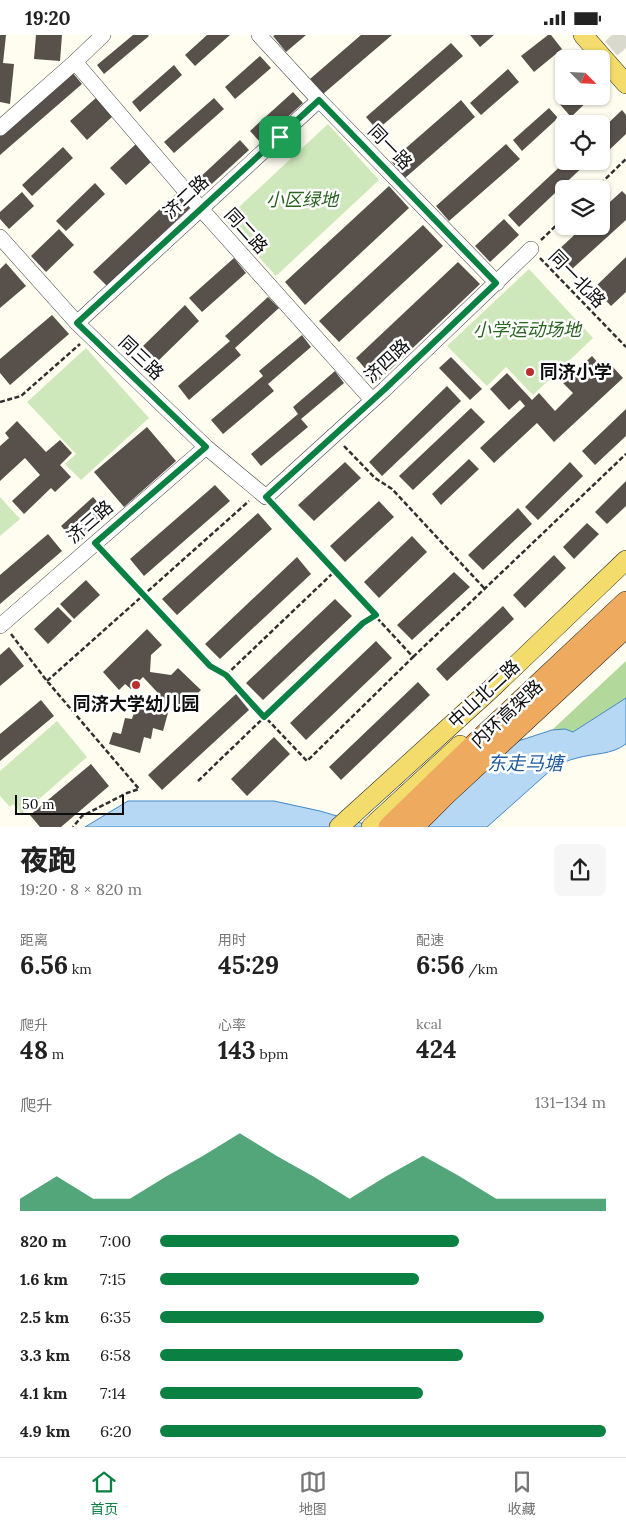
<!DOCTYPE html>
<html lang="zh">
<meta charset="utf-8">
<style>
body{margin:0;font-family:Lora,"Noto Sans SC",serif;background:#f6f6f6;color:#222;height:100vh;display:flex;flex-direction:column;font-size:19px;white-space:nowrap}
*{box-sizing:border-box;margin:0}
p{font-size:16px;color:#767676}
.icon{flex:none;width:28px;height:28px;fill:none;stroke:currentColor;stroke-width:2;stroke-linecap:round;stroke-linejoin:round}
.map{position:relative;height:792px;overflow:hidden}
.drawer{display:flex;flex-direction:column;background:#fff;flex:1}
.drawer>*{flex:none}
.needle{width:32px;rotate:114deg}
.tools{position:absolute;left:555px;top:15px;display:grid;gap:10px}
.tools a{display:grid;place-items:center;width:55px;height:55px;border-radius:8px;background:#fff;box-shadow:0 1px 4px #0004;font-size:25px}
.scale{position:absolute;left:15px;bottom:12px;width:109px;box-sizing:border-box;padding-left:5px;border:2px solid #0e0e0e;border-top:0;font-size:14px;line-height:18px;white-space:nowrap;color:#0e0e0e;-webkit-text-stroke:4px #fff;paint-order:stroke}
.pin{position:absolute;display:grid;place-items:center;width:42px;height:42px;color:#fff;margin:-21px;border-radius:10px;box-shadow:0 2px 8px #0006}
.round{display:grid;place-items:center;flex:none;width:52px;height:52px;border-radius:8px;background:#f6f6f6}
.overview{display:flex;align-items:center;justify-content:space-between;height:85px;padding:0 20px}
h1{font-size:28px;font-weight:800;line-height:38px}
.figures{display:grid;grid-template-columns:repeat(3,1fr);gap:8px;height:85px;padding:5px 20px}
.figures div{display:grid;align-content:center}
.figures b{font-size:25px;font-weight:800}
.figures small{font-size:14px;font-weight:400}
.figures p{font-size:14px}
.chart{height:140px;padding:10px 20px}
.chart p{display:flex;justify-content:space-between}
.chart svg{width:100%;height:90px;margin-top:5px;fill:#0b8043;opacity:.7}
ul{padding:0 20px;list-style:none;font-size:16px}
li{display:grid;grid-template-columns:80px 60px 1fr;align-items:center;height:38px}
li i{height:12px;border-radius:6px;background:#0b8043}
.status{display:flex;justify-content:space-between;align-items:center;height:35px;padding:0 25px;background:#fff;direction:ltr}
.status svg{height:14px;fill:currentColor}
.menu{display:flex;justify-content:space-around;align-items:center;height:70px;border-top:1px solid #e0e0e0;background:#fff;font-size:14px;color:#767676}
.menu a{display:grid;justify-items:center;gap:2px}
.menu .on{color:#0b8043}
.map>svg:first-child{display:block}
.green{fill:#cfe8bb}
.forest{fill:#b2d89b}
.water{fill:#b7d8f4;stroke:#4188c8}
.building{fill:#57504b}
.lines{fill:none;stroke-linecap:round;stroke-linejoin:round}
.major-tunnel{stroke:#dad9ce;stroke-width:19;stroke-dasharray:19 9;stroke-linecap:butt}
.minor-casing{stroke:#414141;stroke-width:16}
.major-casing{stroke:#1f1f1f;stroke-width:20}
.highway-casing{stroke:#1f1f1f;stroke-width:22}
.path{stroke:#303030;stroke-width:2.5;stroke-dasharray:5 2.5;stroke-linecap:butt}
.minor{stroke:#fff;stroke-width:15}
.major{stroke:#f3dc6c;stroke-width:19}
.highway{stroke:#eeab5f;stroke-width:21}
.route-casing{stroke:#fff;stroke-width:10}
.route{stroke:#0b8043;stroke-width:6}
.poi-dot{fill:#b9302c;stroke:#fff;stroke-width:2}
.labels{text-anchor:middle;stroke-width:5;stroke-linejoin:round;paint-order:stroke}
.street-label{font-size:18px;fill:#0e0e0e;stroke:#fff}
.park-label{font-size:18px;font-style:italic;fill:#2a6421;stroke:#fff}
.poi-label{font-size:18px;font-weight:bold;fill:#0e0e0e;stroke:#fff;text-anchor:start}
.water-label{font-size:19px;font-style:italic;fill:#1c5a9b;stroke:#fff}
</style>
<div class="status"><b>19:20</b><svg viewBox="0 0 49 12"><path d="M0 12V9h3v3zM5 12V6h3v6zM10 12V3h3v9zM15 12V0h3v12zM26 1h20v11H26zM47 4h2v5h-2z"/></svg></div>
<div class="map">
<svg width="626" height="792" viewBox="0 0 626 792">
<rect width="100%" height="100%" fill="#fefdf0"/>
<!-- green -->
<path class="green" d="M328,89L379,145L276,241L225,185Z
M529,234L593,303L533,360L506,332L487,351L447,311Z
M86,313L149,383L81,445L65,429L76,419L27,367Z
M0,462L20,484L0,501Z
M57,686L87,722L22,779L13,769L10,772L0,761V736Z"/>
<!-- forest -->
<path class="forest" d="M626,626V663L573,697L552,695Z"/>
<!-- water -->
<path class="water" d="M626,663V709C611,720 595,718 577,723C568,725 560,729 552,734L487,792H423L512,708L552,695L565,694L573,697Z
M128,766H274L320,776L374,792H85Z"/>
<!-- building -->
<path class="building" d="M0,0H6L3,28L14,29L10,69L0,67Z
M36,0H62L60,26L34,24Z
M133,0H148L149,1L104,39L97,30Z
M207,0H230L195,31L185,20Z
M275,0H306L286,17L273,1Z
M361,0H392L323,59L310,44Z
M470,0H494L480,12Z
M548,0H551L562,14L534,37L521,21Z
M451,8L463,21L377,95L366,82Z
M260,21L271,33L235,64L225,52Z
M174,30L182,40L140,77L132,67Z
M508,34L519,47L481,80L470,68Z
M72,37L82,49L0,120V100Z
M293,57L303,68L260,107L250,96Z
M564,60V61H593L571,82L557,66Z
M97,62L113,81L87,105L70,86Z
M214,63L224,74L174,118L164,107Z
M461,65L475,82L405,143L391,126Z
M549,73L558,83L522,116L513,105Z
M622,75L626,80V99L605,119L601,114V95Z
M240,105L249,115L204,156L196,146Z
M136,109L152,126L126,150L110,133Z
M506,109L520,124L449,186L436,171Z
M63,112L73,123L32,161L22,150Z
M566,126H589L519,192L508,180Z
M95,148L105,159L66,196L56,186Z
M389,151L409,173L305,270L285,247Z
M622,156L626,160V185L572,234L556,217L584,191H601V175Z
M22,157L34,171L9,194L0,184V177Z
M178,157L191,172L107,251L93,237Z
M504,184L519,200L490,227L475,211Z
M423,190L443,211L339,307L319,286Z
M59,194L74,210L46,237L31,221Z
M626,222V257L611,271L594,253Z
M234,223L246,238L202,277L189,263Z
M458,227L480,249L377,347L356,323Z
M6,228L26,251L0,273V234Z
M268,262L279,273L235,313L241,320L189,365L178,351L230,306L225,301Z
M185,270L199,286L157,327L143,311Z
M52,280L69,299L10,350L0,338V324Z
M302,300L311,312L268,349L274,356L223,399L211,385L263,341L259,336Z
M592,321L606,337L612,331L623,343L554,407L537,388L494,428L480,413L525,371L520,365L509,375L490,354L507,338L532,365L539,358L555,376L573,358L563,348Z
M451,322L482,354L470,365L439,333Z
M335,336L344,348L301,384L308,392L261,431L251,419L298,379L293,372Z
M447,351L461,366L382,441L369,427Z
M471,373L485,387L413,455L399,441Z
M626,374V401L595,430L582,416Z
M17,386L46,417L60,405L72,418L60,430L71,442L55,457L51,453L24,479L12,466L40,440L25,423L0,446V411L9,403L5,398Z
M147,392L176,426L124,472L94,437Z
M469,424L479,434L441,470L432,459Z
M345,427L361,443L314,486L298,470Z
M570,427L583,441L538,485L525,472Z
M626,446V471L607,489L595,477Z
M215,450L230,466L144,541L130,524Z
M93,462L109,480L77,509L61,491Z
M379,466L394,482L345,527L330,511Z
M518,473L532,489L483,535L468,520Z
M258,478L272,494L177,580L162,564Z
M587,488L599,499L574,524L563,512Z
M48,499L62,516L0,569V540Z
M412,501L427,517L379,563L364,547Z
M554,520L566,533L525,573L513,560Z
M297,522L311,539L220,624L205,609Z
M454,537L470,552L412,605L397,590Z
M86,545L100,560L74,584L60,569Z
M335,564L352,581L263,665L246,648Z
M503,571L514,584L447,646L436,634Z
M58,572L72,586L48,609L34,594Z
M147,594L162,610L151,620L150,637L171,640L178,633L201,655L180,676L171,667L163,696L153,693L151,704L144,702L140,718L109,709L113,697L121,699L125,683L132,684L136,671L144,673L146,665L156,667L158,658L143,642L131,654L125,649L119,655L103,637Z
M376,606L392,623L306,705L290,688Z
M9,612L24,631L0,651V620Z
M418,647L430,660L341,745L329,732Z
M236,659L249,675L162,755L148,740Z
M41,665L54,681L0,726V699Z
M274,702L290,719L247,761L231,744Z
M91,729L109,751L61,792H40L30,780Z"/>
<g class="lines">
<!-- major-tunnel -->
<path class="major-tunnel" d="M612,0L626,16"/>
<!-- minor casing -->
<g class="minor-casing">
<path id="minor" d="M259,0L319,65L497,248
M75,27L201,174L372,365
M0,93L75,27L103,0
M0,202L77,288L206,412L266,462L385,354L531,214
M77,288L319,65
M0,591L206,412"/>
</g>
<!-- major casing -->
<g class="major-casing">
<path id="major" d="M583,0L626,49
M339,792L491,654L626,525
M371,792L460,710"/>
</g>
<!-- highway casing -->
<g class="highway-casing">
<path id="highway" d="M389,792L477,707L626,567
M413,792L446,759L626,592"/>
</g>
<!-- path -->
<path class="path" d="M595,154L626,124
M541,205L564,183
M540,223L626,312
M0,367L21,361L80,309
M344,411L375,443L392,454L485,554
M104,519L210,631L226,641L307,726L413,622L276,473
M11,599L47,646L139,754L127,758L82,781L73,792
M413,622L626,419
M226,640L335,536
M47,646L249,466
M198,746L363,587L376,581"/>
<!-- minor -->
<use href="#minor" class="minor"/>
<!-- major -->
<use href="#major" class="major"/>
<!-- highway -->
<use href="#highway" class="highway"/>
</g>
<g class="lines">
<!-- route casing -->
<g class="route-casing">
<path id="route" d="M319,65L496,248L385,354L266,462L376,580L363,588L264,682L226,640L210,631L95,508L206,412L77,288Z"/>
</g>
<!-- route -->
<use href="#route" class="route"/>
</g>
<!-- markers -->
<g class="poi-dot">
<circle cx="530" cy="337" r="5"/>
<circle cx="136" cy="650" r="5"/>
</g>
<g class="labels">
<!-- street labels -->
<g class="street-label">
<text transform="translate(390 112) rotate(46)" y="6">同一路</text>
<text transform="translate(186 162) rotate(-43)" y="6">济二路</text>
<text transform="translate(246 196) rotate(48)" y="6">同二路</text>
<text transform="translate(577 244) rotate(46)" y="6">同一北路</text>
<text transform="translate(141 323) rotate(44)" y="6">同三路</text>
<text transform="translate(387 326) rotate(-43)" y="6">济四路</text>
<text transform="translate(90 487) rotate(-41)" y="6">济三路</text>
<text transform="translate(484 659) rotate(-43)" y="6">中山北二路</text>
<text transform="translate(507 679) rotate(-43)" y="6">内环高架路</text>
</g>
<!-- park labels -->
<g class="park-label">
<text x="302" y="171">小区绿地</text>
<text x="527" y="301">小学运动场地</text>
</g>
<!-- poi labels -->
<g class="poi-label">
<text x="540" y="343">同济小学</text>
<text x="136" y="675" text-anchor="middle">同济大学幼儿园</text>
</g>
<!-- water labels -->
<g class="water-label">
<text x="525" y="735">东走马塘</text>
</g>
</g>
</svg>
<div class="tools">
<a><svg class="needle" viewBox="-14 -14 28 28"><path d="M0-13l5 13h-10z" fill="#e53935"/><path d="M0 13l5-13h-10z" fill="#767676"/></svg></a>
<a><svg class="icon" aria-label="locate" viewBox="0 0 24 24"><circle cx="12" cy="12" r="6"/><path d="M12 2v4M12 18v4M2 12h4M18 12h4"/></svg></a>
<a><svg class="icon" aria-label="layers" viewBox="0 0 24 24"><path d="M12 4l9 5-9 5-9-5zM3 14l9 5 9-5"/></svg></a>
</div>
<div class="scale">50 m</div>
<div class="pin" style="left:280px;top:102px;background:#1e9e55"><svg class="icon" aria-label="arrive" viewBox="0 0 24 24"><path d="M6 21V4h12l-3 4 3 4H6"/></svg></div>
</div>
<section class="drawer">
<div class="overview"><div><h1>夜跑</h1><p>19:20 · 8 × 820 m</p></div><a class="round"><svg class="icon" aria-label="share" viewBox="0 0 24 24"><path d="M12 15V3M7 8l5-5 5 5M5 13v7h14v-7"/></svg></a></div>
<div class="figures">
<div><p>距离</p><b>6.56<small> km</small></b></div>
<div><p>用时</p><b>45:29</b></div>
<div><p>配速</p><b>6:56<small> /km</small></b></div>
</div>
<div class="figures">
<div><p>爬升</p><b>48<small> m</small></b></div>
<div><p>心率</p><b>143<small> bpm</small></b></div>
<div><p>kcal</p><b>424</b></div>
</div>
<div class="chart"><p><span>爬升</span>131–134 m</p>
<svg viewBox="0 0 160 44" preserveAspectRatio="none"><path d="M0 44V38L10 27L20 38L30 38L40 27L50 17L60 6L70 17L80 27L90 38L100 27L110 17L120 27L130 38L140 38L150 38L160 38V44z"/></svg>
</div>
<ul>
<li><b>820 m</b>7:00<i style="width:67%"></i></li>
<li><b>1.6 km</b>7:15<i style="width:58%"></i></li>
<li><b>2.5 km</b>6:35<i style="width:86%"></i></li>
<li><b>3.3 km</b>6:58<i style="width:68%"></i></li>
<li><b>4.1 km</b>7:14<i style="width:59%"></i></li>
<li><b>4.9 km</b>6:20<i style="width:100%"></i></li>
</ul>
</section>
<nav class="menu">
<a class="on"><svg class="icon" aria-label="home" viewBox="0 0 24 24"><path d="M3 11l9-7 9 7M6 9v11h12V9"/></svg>首页</a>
<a><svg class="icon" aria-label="map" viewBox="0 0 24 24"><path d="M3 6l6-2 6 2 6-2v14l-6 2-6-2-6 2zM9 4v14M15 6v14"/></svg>地图</a>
<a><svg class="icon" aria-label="saved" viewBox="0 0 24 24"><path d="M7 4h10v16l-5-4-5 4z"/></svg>收藏</a>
</nav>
